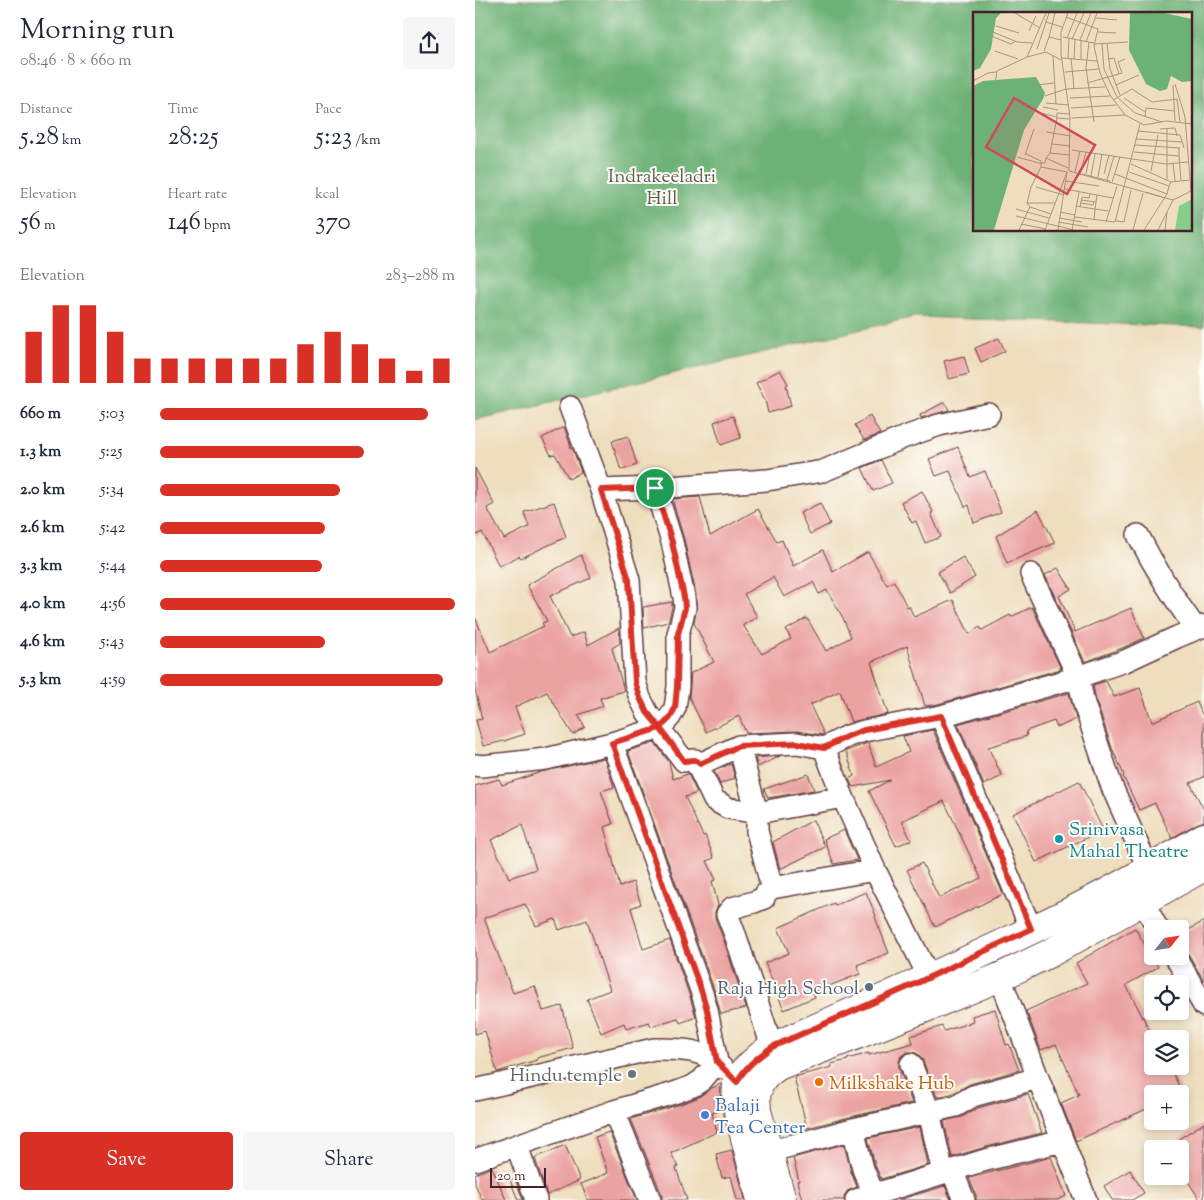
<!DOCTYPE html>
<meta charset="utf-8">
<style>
body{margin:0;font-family:"Sorts Mill Goudy",serif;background:#f6f6f7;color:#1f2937;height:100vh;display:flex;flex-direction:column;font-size:19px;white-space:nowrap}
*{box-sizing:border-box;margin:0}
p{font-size:16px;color:#747a83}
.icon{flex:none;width:28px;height:28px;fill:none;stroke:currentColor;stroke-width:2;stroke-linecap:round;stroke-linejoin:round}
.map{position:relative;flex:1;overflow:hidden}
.side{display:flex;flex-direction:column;background:#fff;width:475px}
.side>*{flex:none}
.needle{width:32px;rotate:60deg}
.tools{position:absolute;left:669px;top:920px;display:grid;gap:10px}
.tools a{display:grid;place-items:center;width:45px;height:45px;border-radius:5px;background:#fff;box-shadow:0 2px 8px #0003;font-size:25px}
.scale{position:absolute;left:15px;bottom:12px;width:56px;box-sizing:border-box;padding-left:5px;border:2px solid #4a1f2b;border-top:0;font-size:14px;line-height:18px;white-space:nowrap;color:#4a1f2b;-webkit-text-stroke:4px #fdfcf7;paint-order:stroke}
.pin{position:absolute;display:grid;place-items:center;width:42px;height:42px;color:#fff;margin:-21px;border:2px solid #fff;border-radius:50%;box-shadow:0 1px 5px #0007}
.round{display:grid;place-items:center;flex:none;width:52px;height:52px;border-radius:5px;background:#f6f6f7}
.head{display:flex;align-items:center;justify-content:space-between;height:85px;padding:0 20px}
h1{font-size:28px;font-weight:600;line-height:38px}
.stats{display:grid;grid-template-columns:repeat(3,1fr);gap:8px;height:85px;padding:5px 20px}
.stats div{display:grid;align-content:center}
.stats b{font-size:25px;font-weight:600}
.stats small{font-size:14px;font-weight:400}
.stats p{font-size:14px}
.chart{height:140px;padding:10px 20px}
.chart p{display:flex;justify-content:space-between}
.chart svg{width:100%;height:90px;margin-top:5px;stroke:#d93025;stroke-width:6}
.cta{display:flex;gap:10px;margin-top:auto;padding:10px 20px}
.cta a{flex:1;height:58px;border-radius:5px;background:#d93025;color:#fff;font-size:20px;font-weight:600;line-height:58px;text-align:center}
.cta a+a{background:#f6f6f7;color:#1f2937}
ul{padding:0 20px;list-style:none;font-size:16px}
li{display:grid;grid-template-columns:80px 60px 1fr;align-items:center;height:38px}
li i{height:12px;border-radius:6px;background:#d93025}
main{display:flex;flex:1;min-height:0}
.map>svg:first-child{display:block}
.forest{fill:#6cb175;stroke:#5b6850;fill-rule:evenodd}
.building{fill:#eba3a2;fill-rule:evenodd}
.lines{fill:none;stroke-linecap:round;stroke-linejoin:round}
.street-casing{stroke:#633c41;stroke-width:24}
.secondary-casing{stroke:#633c41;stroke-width:30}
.street{stroke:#fff;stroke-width:21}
.secondary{stroke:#fff;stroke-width:28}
.route-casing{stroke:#fff;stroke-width:10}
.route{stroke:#d93025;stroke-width:6}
.culture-dot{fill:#0f9aa8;stroke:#fdfcf7;stroke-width:2}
.service-dot{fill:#5c6f8a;stroke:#fdfcf7;stroke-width:2}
.worship-dot{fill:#6b7280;stroke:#fdfcf7;stroke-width:2}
.food-dot{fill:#e8710a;stroke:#fdfcf7;stroke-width:2}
.shop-dot{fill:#3f7fe0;stroke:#fdfcf7;stroke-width:2}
.labels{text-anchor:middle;stroke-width:4;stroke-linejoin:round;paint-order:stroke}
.park-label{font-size:19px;fill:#5f5c4c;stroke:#fdfcf7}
.culture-label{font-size:19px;fill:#0d838f;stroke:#fdfcf7;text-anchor:start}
.service-label{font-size:19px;fill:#4e5e75;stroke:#fdfcf7;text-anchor:end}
.worship-label{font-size:19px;fill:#5b616d;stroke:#fdfcf7;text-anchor:end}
.food-label{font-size:19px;fill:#c56008;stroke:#fdfcf7;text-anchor:start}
.shop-label{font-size:19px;fill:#366cbe;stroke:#fdfcf7;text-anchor:start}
.inset-road{fill:none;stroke:#ac9283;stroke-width:1}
.view{fill:#d1495b;fill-opacity:0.15;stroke:#d1495b;stroke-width:2.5}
.inset-edge{fill:none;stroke:#4a1f2b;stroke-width:2.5}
</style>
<main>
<section class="side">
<div class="head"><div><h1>Morning run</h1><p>08:46 · 8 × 660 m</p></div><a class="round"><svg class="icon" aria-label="share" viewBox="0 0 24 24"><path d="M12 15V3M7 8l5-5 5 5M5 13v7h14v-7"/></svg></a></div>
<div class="stats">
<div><p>Distance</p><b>5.28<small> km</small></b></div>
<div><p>Time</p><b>28:25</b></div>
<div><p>Pace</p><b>5:23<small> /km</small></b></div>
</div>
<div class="stats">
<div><p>Elevation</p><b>56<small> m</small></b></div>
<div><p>Heart rate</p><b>146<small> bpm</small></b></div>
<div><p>kcal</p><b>370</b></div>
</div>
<div class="chart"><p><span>Elevation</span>283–288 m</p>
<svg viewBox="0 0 160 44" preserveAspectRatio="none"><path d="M5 44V19M15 44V6M25 44V6M35 44V19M45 44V32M55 44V32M65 44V32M75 44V32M85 44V32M95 44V32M105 44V25M115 44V19M125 44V25M135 44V32M145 44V38M155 44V32"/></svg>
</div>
<ul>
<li><b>660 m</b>5:03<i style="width:91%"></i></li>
<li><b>1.3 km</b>5:25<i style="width:69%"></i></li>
<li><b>2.0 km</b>5:34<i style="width:61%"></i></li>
<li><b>2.6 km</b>5:42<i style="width:56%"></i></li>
<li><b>3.3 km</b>5:44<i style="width:55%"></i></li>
<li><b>4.0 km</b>4:56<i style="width:100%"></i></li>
<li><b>4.6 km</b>5:43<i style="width:56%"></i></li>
<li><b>5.3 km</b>4:59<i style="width:96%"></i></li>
</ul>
<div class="cta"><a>Save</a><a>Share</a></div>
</section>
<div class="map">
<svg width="729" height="1200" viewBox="0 0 729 1200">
<rect width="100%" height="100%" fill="#fdfcf7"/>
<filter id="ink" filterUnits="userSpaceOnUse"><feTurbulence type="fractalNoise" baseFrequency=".02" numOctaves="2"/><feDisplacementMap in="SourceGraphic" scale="10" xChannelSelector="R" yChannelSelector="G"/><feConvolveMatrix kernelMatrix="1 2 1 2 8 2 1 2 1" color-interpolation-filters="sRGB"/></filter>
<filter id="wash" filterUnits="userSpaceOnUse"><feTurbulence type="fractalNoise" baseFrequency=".0096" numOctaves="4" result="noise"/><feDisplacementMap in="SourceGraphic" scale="20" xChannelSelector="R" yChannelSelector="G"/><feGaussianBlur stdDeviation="1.12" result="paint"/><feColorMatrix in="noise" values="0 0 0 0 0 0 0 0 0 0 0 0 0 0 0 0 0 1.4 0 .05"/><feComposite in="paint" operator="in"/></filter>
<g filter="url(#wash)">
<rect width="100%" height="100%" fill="#eedebd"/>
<!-- forest -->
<path class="forest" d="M0,0H729V327L439,317L0,420ZM499,14H715V230H499Z"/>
<g id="blocks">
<!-- building -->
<path class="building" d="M524,338L530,351L506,362L500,348Z
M489,356L494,374L474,379L469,361Z
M305,370L313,384L311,385L316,406L293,413L290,400L281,383Z
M470,402L474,410L446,418L445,415Z
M258,416L266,438L246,445L239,422Z
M395,416L405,434L389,440L380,425Z
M89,427L96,446H95L99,452L106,472L94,479L80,454L76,455L67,438Z
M153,436L162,465L146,470L137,441Z
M483,447L495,477L510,471L526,512L499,523L494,505L490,507L475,471L461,476L454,459Z
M406,460L417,483L398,491L387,468Z
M0,468L19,504L12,508L29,539L54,527L49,512L79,502L91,537L46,558L44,556L24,566L7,532L0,536Z
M447,491L458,512L456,513L466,537L450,543L441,521L437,523L426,502Z
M225,497L235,536L283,509L302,542L307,540L318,566L348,550L358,572L393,552L412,585L419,581L432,607L434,606L439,617L478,600L494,634L505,627L507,630L535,615L536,617L557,607L586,669L463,704L450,706L432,646L396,662L413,714L376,722L365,691L335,705L349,734L347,735L322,731L271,733L264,716L231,732L214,697L216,673L239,662L219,623L222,607L221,594L209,539L197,499ZM298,577L309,597L338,582L344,594L352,590L368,618L376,637L351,651L332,618L311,630L316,639L287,654L268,625L282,617L269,594Z
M345,503L355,524L335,534L325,513Z
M563,510L580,543L532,563L521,536Z
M106,555L116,578L75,596L95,637L109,632L113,645L144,628L145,643L137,648L149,691L125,698L128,706L103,715L110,727L98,735L72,692L40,707L50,734L29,741L8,746L1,720L7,719L0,689V617L15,652L69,626L67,623L72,621L52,585Z
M488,557L500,577L475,593L463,572Z
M583,568L596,589L584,596L600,632L656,608L669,638L645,649L610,662L570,575Z
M197,602V607L193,622L169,628L168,607Z
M631,681L639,697L665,688L677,722L722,702L729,719V777L715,783L729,810V821L721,824L697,838L680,803L664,810L648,776L649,775L637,748L621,701L618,685Z
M594,693L601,719L582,728L579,721L551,731L552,736L513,747L527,776L509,785L483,724Z
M458,730L528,894L460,927L432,870L447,863L464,898L506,878L469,801L427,821L436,840L421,846L394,791L415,780L378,787L374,779L379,776L371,751L393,743L401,767L434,752L428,736Z
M180,743L194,762L198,779L213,774L222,793L210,797L228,836L230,835L239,858L232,861L241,880L237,881L243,905L240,912V918L249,941L271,1008L246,1014L239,989L153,751Z
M305,756L283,767L280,758Z
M129,758L139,787L126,791L138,824L129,827L145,887L158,882L166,904L156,908L168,949L195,940L215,997L221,1017L205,1023L203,1018L176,1026L174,1022L151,1029L149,1023L126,1033L112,999L135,990L112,920L84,930L80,919L61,926L50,904L9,918L38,993L60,986L68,1011L87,1006L98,1048L62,1058V1060L22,1072L10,1031L0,1034V786L24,779L27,785L66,772ZM47,825L61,869L34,878L16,840Z
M256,764L260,778L245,784L239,771Z
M333,774L339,790L293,798L289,789Z
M604,781L628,830L561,862L538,814Z
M338,820L350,847L305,869L298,842Z
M369,830L382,860L359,864L349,839Z
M391,892L401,916L400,917L414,953L382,965L385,974L338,992L340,997L309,1010L290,963L314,953L303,928L359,903L360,905Z
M729,921V981L711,950L705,945V935Z
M660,928L683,967L651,985L679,1039H678V1066H694L708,1094H678V1106L601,1141L586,1103L604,1095L581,1044L566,1050L551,1011L612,983L601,963Z
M520,1009L531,1045L534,1044L544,1070L495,1084L476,1094L462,1097L447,1059L444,1055L439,1052H432L426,1056L424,1062V1068L437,1103L375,1117L332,1128L319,1077L357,1067L356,1064L373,1060L372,1059L394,1053V1055L438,1043L436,1036L467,1026L469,1031L498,1022L497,1016Z
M246,1084L245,1102L247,1110L237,1113L242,1132L196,1153L203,1167L201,1168L212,1200H187V1195L156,1119L203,1105L222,1098L237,1088Z
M553,1094L567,1133L504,1149L477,1157L469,1121L487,1117L503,1108Z
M729,1123V1200H725L705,1169V1138Z
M445,1127L453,1165L406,1179L400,1165L393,1138Z
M134,1132L162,1200H113L106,1184L133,1173L120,1137Z
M369,1144L376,1172L382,1187L372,1191L369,1197V1200H327L322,1181H324L318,1158Z
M90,1145L105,1180L72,1195L60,1158Z
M257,1150L270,1200H262L256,1176L247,1178L241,1154Z
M576,1157L591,1196L582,1200H501V1195L494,1178Z
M17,1167L31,1200H7L0,1184V1174Z
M655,1170L669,1193L657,1200H637L629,1186Z
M40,1178L48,1200H43L35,1180Z
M470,1186L476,1200H423Z"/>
</g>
</g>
<g filter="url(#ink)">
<use href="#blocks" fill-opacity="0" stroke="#633c41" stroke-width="1"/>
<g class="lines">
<!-- street casing -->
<g class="street-casing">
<path id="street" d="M95,407L126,490L154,580L160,682L165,698L172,712L209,761L220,760L225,764L264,746
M126,490L180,488L292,480L348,471L430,437L464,425L514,414
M663,535C680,568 699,599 721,629
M556,574L603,677L609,704L637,787L674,870
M466,716L556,929
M220,760L239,800L253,808L282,813L368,797
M0,765L7,766L71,759L137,743
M297,888L400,870
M668,902L683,929
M700,956L729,1006
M454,977L400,870L368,797L349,748L373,736L389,731L466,716L603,677L650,661L702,637L729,626
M525,977L563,1078L611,1200
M297,1047L261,937L252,914L257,908L279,902L289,898L291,893L297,888L282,831V813L264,746L322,743L349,748
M436,1064L454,1112L468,1173
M0,1090L179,1049C206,1049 227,1048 247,1068
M139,1111L175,1200
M378,1129L388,1169L401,1200
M42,1146L61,1200
M293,1152L378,1129L481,1106L498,1096L563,1078
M0,1160L139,1111L199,1093L218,1086L227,1080L242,1062L232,1010L227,993L137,743L185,728L195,717L200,708L203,687V634L210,608L209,597L197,542L180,488
M477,1170L489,1200
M381,1200L507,1161L587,1141"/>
</g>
<!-- secondary casing -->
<g class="secondary-casing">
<path id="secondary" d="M286,1200L261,1103L262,1082L267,1073L274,1066L285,1056L297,1047C399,1003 500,958 600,909C644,887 687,862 729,837
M307,1200L282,1111L281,1095L285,1083L292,1074L303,1066L453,1007L525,977L575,953L729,867"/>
</g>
<!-- street -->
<use href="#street" class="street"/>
<!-- secondary -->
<use href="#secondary" class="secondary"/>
</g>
</g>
<g class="lines" filter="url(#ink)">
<!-- route casing -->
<g class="route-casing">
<path id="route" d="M180,488L126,490L154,580L160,682L165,698L172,712L185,728L137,743L227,993L232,1010L242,1062L262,1082C270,1067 283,1057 297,1047L440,984L556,929L466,716L389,730L373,736L349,748L322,743L264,746L225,764L220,760L209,761L185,728L195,718L200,708L202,687L203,634L210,608L209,597L197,542L180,488"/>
</g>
<!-- route -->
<use href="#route" class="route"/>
</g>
<!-- markers -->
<circle class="culture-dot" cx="584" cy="839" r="5"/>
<circle class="service-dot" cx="394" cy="987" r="5"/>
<circle class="worship-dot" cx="157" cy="1074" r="5"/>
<circle class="food-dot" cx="344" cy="1082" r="5"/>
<circle class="shop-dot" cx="230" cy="1115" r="5"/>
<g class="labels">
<!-- park labels -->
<g class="park-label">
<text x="187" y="182">Indrakeeladri<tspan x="187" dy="22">Hill</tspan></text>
</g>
<!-- culture labels -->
<g class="culture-label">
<text x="594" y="835">Srinivasa<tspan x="594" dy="22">Mahal Theatre</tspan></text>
</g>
<!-- service labels -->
<g class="service-label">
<text x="384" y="994">Raja High School</text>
</g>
<!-- worship labels -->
<g class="worship-label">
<text x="147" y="1081">Hindu temple</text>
</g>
<!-- food labels -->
<g class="food-label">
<text x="354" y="1089">Milkshake Hub</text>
</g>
<!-- shop labels -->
<g class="shop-label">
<text x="240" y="1111">Balaji<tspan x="240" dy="22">Tea Center</tspan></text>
</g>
</g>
<!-- overview -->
<g transform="translate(498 12)">
<rect width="219" height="219" fill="#eedebd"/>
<path d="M219,187V218H202L206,194Z" fill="#86ce89"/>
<path d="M0,1H28L23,6L18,37L7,56L0,59ZM157,1H191L219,7V69L209,70L198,64L194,77L187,79L173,72L156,38ZM63,65L72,81L70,87L51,118L21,218H0V74L10,69Z" fill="#6cb175"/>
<path class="inset-road" d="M42,1L67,16M95,1L88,20V42L97,105L96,159L200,188M93,5L125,17L121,34L127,61L137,83L152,103L171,113L193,109L219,112M123,6L144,8M73,10L89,15M23,14L46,21M56,19L63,4M20,20L44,30L59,31M125,20L143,21M18,24L38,32L43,29M76,25L82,1M90,25L121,31M94,26L104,1M99,27L111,1M107,28L118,1M113,30L124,1M116,30L113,56L121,110M121,32L155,30M129,32L131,57L144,85L162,101L189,110M134,32L137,57L147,83M64,37L76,1M22,39L45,47M71,39L76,25L88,28M80,44L83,92M54,45L73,40L88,48M89,46L124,49M95,46L96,26M98,46L101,76M101,47L102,28M108,48V29M92,60L126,57M146,62L149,61L145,50L152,47M0,69L15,61L23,60M114,71L146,62L141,46L135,47M22,72L24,59L54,45L73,1M202,72L212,105L218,179M64,73L81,71M143,73L166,63M200,73L202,109M72,84L93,77L132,75M97,86L137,84M151,86L172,100M140,88L159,77L179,90L204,87L207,110M73,91L96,93M70,95L85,98M98,96L143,93M68,101L84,105M172,105L173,96L202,99M84,106V101L97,102M99,106L152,103M187,117L202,116L204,124M165,119L207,123L211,136M73,120L98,124M163,127L209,130M79,132L97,134M162,133L207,136M99,138L193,152L215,150M161,140L206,144V136M77,141L73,146L95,156M53,142L68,149V155L94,160L85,218M52,143L61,117M96,143L77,141L84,106L97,107M206,144L208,168M44,145L66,151H72L73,146M200,151L202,169M178,159L185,123M102,160L107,139M156,160L196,174L198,170L158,152M109,162L137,169M113,162L117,141M131,162L136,143M142,162L194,182M107,163L113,140M118,164L122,142M125,165L129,142M194,167V117M134,168L141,144M93,169L126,174M139,170L147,145M198,170L216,168M63,175L91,183M92,177L140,186M172,180L189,185M108,188L123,190M54,191L58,175L68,155M54,191H82M54,191L57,195L78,202M108,191L120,193L121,190M103,194L122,197L124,183M107,195L109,185L116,186L117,182M43,197L76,206M87,200L102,203M43,204L101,218M102,205L142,210L167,112M86,206L109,210M121,208L122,197L135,199M143,209L151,210L158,178M85,210L115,215M133,210L144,174M48,212L73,217M46,218L57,195M72,218L94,160M99,218L106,180M160,218L170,181M171,218L194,182L196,174M185,218L200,188L218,179M192,218L194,200"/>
<path class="view" d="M41,86L122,133L94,182L13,135Z"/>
<rect width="219" height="219" class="inset-edge"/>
</g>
</svg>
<div class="tools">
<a><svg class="needle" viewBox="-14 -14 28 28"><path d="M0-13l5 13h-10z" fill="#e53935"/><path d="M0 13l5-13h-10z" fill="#747a83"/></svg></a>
<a><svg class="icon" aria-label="locate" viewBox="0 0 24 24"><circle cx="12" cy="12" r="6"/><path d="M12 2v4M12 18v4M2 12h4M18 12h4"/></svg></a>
<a><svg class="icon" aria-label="layers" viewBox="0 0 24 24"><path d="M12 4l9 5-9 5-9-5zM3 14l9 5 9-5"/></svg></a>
<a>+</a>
<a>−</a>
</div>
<div class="scale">20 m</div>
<div class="pin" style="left:180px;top:488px;background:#1e9e55"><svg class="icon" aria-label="arrive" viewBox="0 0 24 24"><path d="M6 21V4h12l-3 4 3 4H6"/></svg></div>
</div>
</main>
